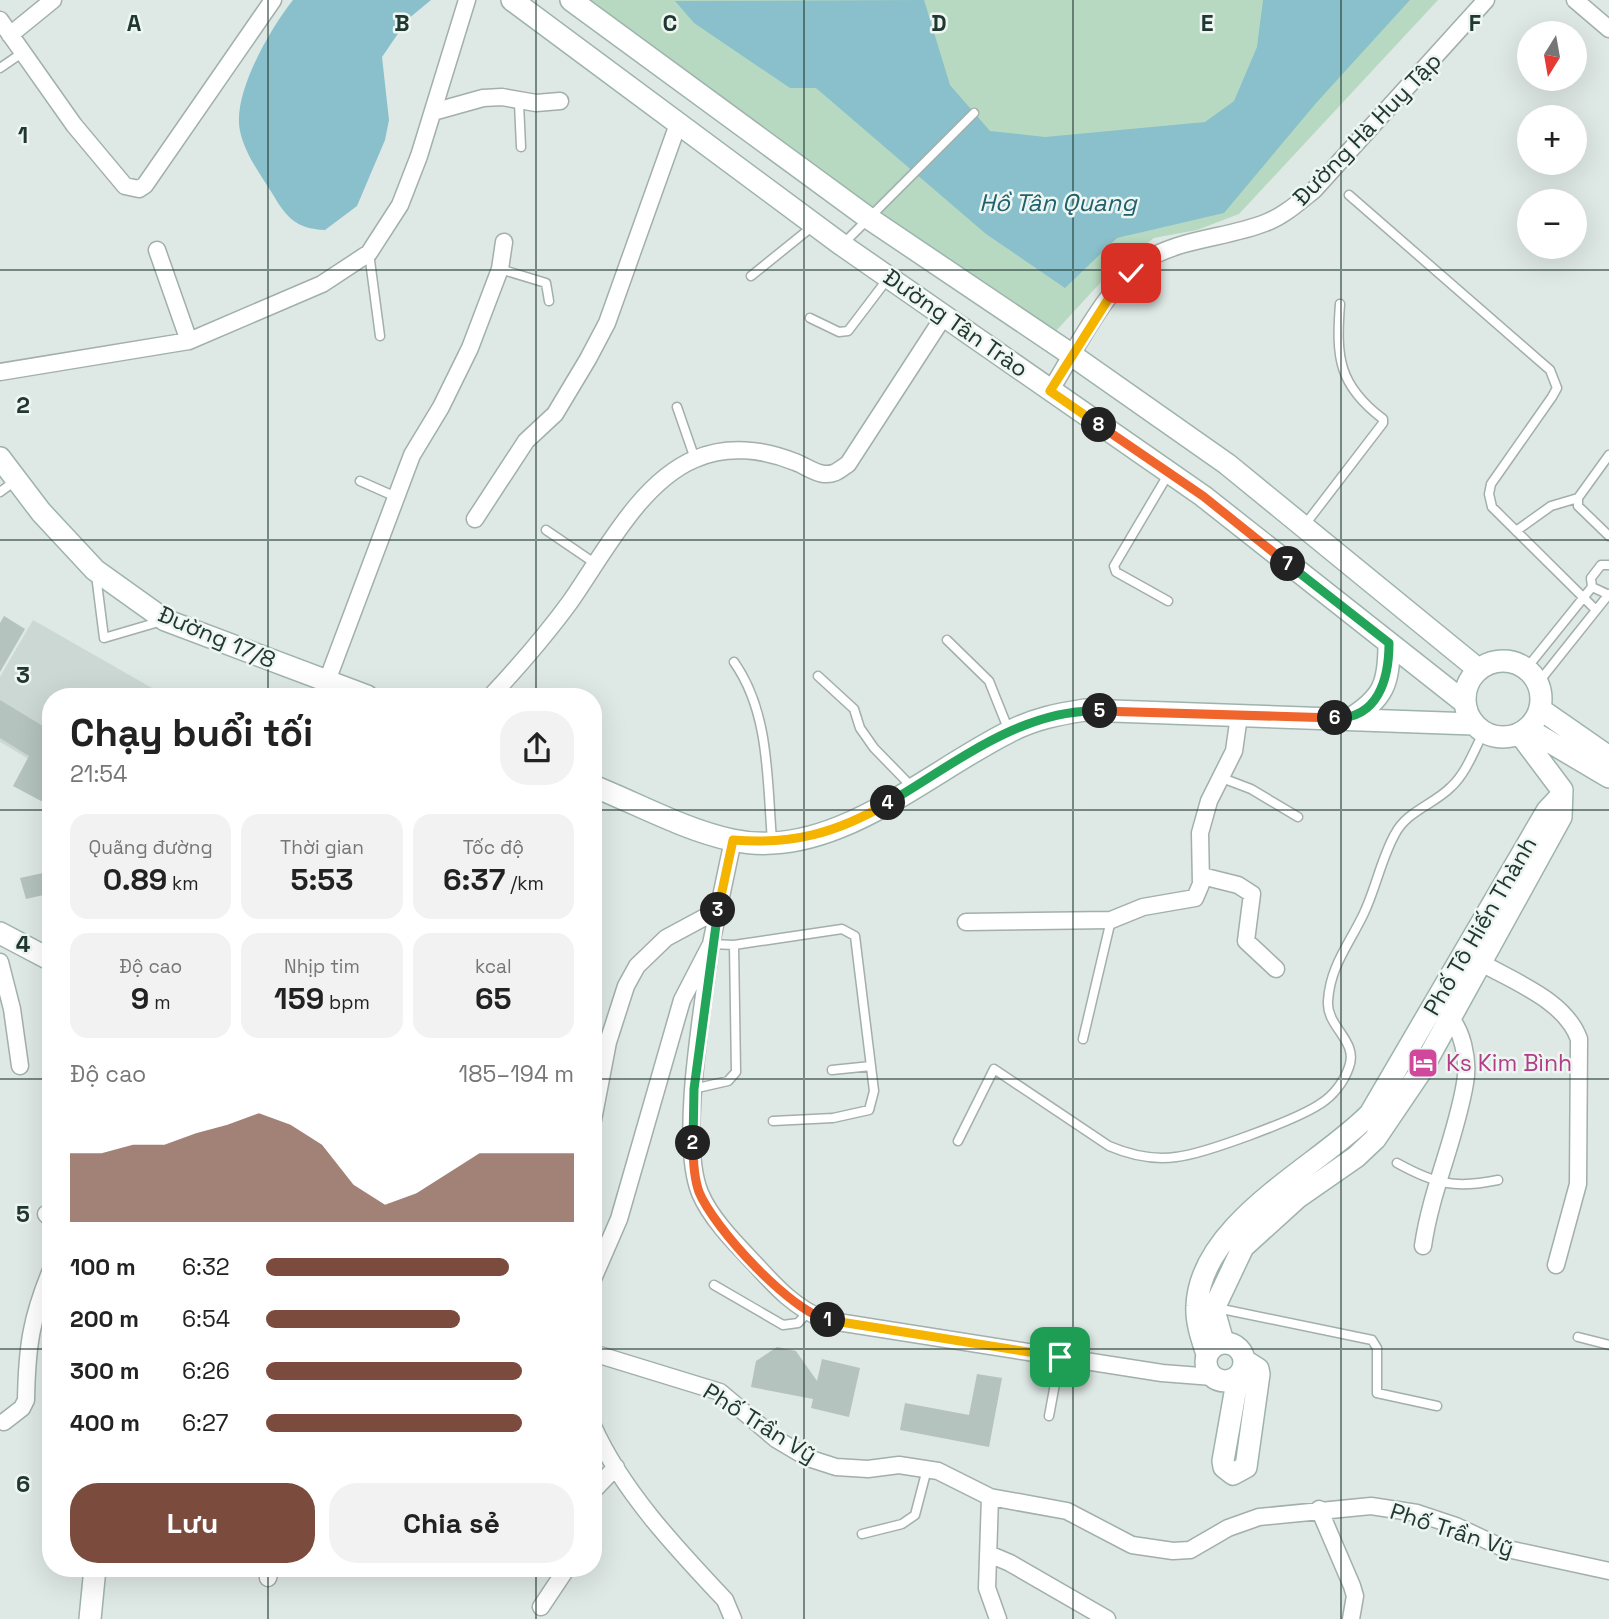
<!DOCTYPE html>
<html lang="vi">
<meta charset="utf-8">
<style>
body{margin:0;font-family:"Space Grotesk",sans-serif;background:#f2f2f2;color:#222;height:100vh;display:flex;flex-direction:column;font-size:26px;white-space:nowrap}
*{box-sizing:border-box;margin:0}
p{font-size:23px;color:#767676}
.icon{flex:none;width:38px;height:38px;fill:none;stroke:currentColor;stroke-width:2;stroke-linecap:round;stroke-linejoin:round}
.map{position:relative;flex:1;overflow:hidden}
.sheet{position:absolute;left:42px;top:688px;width:560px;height:889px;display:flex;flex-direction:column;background:#fff;border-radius:28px;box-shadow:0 7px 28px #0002}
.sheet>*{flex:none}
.needle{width:46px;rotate:191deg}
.tools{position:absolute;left:1517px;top:21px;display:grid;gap:14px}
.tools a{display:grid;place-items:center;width:70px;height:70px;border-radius:50%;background:#fff;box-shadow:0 7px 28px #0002;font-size:35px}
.pin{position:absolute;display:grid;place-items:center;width:60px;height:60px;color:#fff;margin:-30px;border-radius:14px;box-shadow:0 4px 10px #0006}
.km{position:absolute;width:35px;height:35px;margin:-18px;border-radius:50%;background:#222;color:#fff;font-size:19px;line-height:35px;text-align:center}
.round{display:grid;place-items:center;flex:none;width:74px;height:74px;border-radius:28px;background:#f2f2f2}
.head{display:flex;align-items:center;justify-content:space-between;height:119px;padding:0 28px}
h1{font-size:38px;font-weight:700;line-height:52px}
.stats{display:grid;grid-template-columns:repeat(3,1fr);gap:10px;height:119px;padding:7px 28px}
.stats div{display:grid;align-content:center;border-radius:18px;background:#f2f2f2;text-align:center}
.stats b{font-size:30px;font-weight:700}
.stats small{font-size:19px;font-weight:400}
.stats p{font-size:19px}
.chart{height:196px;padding:14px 28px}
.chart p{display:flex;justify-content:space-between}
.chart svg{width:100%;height:126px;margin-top:7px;fill:#7b4c3d;opacity:.7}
.button{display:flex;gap:14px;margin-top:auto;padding:14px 28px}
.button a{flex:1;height:80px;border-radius:28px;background:#7b4c3d;color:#fff;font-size:28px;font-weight:700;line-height:80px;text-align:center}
.button a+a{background:#f2f2f2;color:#222}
ul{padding:0 28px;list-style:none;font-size:23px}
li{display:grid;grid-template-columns:112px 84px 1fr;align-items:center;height:52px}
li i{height:18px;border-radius:9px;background:#7b4c3d}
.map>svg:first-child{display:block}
.built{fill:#ccd8d3}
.green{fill:#b8d9c1}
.water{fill:#89c0cb}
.building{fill:#b4c3bd}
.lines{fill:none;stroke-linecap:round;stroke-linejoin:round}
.lane-casing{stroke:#a2afab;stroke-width:11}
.street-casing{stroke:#a2afab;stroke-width:19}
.secondary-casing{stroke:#9eb3ac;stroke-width:24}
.lane{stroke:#fff;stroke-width:8}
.street{stroke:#fff;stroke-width:16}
.secondary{stroke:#fff;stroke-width:21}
.split-1-casing{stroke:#fff;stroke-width:14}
.split-2-casing{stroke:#fff;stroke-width:14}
.split-3-casing{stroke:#fff;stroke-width:14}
.split-4-casing{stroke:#fff;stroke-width:14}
.split-5-casing{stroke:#fff;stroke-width:14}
.split-6-casing{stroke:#fff;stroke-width:14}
.split-7-casing{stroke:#fff;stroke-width:14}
.split-8-casing{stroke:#fff;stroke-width:14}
.split-9-casing{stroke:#fff;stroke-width:14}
.split-1{stroke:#f5b400;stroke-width:9}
.split-2{stroke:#f0652b;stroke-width:9}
.split-3{stroke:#22a559;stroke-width:9}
.split-4{stroke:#f5b400;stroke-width:9}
.split-5{stroke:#22a559;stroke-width:9}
.split-6{stroke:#f0652b;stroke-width:9}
.split-7{stroke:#22a559;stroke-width:9}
.split-8{stroke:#f0652b;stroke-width:9}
.split-9{stroke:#f5b400;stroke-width:9}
.grid{fill:none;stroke:#213731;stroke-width:2;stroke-opacity:0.55}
.labels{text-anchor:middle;stroke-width:5;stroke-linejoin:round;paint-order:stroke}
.street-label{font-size:23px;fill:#213731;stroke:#eef6f2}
.hotel-label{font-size:23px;fill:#b23c85;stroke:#eef6f2;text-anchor:start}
.water-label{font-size:24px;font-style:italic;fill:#20606e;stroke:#eef6f2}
.grid-label{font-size:23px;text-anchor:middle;font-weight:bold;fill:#213731;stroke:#eef6f2;stroke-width:5;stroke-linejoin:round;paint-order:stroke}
</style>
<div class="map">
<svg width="1609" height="1619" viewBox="0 0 1609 1619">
<rect width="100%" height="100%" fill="#dee8e4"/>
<!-- built -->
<path class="built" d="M33,620L166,696H51V772L0,742V677Z"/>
<!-- green -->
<path class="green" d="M570,0H1438L1239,214L1197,230L1154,238L1113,269L1055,332Z"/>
<!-- water -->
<path class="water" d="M293,0H431L408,19L382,57L389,120L385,140L357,206L325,230C296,229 286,217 272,193C260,174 245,154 240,131C232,94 270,29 293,0Z
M924,0L950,85L990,131L1045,137L1205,122L1234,101L1257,47L1263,0H1410L1317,102L1224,213L1117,238L1065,288L986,234L816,88H790L694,23L675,1Z"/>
<!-- building -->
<path class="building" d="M4,616L25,629L0,672V623Z
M0,700L51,731V788L43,802L13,786L29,756L0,738Z
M43,873L48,894L26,899L20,878Z
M777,1347L796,1351L817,1381L822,1359L860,1368L849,1417L811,1408L813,1399L751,1387L756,1361Z
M977,1374L1002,1378L989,1447L900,1430L905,1403L969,1415Z"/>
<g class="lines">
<!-- lane casing -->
<g class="lane-casing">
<path id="lane" d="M0,68L22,53
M519,103L521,147
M1349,195L1550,370L1557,388L1552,397L1491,484L1489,494L1492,507L1594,608
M844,243L974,113
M369,253L380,336
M500,269L546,283L549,301
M751,276L813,226
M810,318L839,332L848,331L889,277
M677,407L695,459
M1609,455L1578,498V506L1609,536
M360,481L396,497
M0,492L15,481
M1304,526L1383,423V419C1338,385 1336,357 1340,304
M546,530L593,562
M1516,531L1551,506L1578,498
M96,575L104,638L162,621
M1607,594L1592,587L1591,578L1601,565H1609
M1168,601L1116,572L1114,566L1169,473
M947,640L989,681L1009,731
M734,662C770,713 767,781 772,840
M1526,669L1592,587
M818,676L854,709L860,728L874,748L913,788
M1538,683L1609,594
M1222,778L1251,789L1298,817
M711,944L734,945L842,929L855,936L874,1091L869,1110L833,1118L773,1121
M1083,1039L1111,920
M832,1070L871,1066
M693,1089L728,1081L736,1072L734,945
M958,1141L994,1069L1109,1146C1130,1155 1153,1160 1176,1157C1204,1154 1296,1120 1320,1104C1333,1096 1344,1082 1349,1067C1359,1041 1326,1027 1328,1001C1330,966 1350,943 1364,913C1376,888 1381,859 1395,834C1407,811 1433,805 1451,787C1466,773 1474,751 1483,733
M1397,1163C1435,1184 1455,1189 1498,1180
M714,1285L783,1325L798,1323L807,1313
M1217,1308L1372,1340L1377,1348V1393L1437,1406
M1578,1337L1609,1345
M1049,1416L1060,1357
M862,1534L902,1524L915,1515L927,1469"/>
</g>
<!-- street casing -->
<g class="street-casing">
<path id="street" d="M1575,0L1609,29
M0,20L74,125L125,186L139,189L145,185L273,0
M10,35L53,0
M433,112L483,98L502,97L536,103L560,101
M157,250L189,341
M0,372L189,341L322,284L369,253L400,205L419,156L467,0
M1050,391C1076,350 1109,279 1153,256C1188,238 1229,237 1265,223C1284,216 1299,202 1314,190L1486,0
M475,519L526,441L555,414L588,359L607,323L678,124
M327,681L412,455L441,407L470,348L500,269L504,242
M491,696C519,666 546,635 570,602C603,555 640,482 695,459C727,445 763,449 795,462C804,465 814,473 824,474C835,475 839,470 848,464L944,316
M1202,876L1238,885L1252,894L1246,941L1276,969
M966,922L1111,920L1143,907L1195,898L1201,884L1200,833L1209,801L1234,751L1239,716
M711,944C704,1003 678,1140 700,1193C711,1219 735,1243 755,1264C776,1287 795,1308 825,1320L1162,1373L1213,1377
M0,962L12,1009L20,1066
M1480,962C1514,982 1565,1000 1579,1039L1578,1184L1556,1265
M593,1120L608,1042L626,986L637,966L666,938L718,910
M46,1214L51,1219
M1423,1246C1431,1190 1456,1138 1465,1083C1469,1061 1463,1027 1445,1013
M593,1279L619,1219L682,1000L711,944L733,840
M593,1353L720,1392L776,1439L808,1458L836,1467L868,1469L899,1465L938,1471L990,1497L1067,1511L1132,1545L1173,1551L1190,1550L1228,1528L1259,1517L1371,1506L1417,1513L1456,1526L1503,1548L1609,1571
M4,1422L22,1408L26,1400C27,1346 31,1319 51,1270
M593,1426C622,1491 677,1549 725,1600L733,1619
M593,1491L616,1467
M990,1497L987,1588L998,1619
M1319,1509L1352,1586L1355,1596L1351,1619
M989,1554L1010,1563L1107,1619
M268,1578L271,1568
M541,1607L567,1568"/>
</g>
<!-- secondary casing -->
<g class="secondary-casing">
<path id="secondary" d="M512,0L842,245L1203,496L1464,702
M571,0L867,217L1066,351L1227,464L1478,669
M0,458L41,512L95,570L165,620L367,696
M1465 699a38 38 0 1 1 76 0a38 38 0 1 1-76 0Z
M1540,709L1609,757
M1350,719C1384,698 1389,683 1389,644
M1528,729L1609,777
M593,786C638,804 685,830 732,840C832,862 926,773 1009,732C1033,719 1059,714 1085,710L1473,724
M0,933L51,960
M1223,1342L1215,1314L1216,1304L1243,1247L1297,1198L1356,1157L1375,1139L1421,1071L1561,817L1562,790L1520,734
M1206 1362a19 19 0 1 1 38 0a19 19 0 1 1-38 0Z
M1207,1354C1202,1339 1196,1322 1197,1306C1200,1223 1318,1167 1370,1114L1547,811L1561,796
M1238,1376L1223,1461L1224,1467L1233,1474L1246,1467L1259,1374L1258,1369L1244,1360
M90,1619L95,1568"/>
</g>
<!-- lane -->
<use href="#lane" class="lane"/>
<!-- street -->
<use href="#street" class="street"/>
<!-- secondary -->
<use href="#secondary" class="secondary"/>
</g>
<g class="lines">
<!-- split-1 casing -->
<g class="split-1-casing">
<path id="split-1" d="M828,1320L1060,1357"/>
</g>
<!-- split-2 casing -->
<g class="split-2-casing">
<path id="split-2" d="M693,1143C693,1158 694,1178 699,1192C714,1228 790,1311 828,1320"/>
</g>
<!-- split-3 casing -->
<g class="split-3-casing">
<path id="split-3" d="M693,1143L694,1089L718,910"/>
</g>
<!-- split-4 casing -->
<g class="split-4-casing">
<path id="split-4" d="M718,910L733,840C792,845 837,833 888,803"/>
</g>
<!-- split-5 casing -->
<g class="split-5-casing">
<path id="split-5" d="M888,803C953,765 1022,708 1100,711"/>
</g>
<!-- split-6 casing -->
<g class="split-6-casing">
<path id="split-6" d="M1100,711L1335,718"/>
</g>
<!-- split-7 casing -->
<g class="split-7-casing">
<path id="split-7" d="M1288,564L1389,643C1389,679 1378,719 1335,718"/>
</g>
<!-- split-8 casing -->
<g class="split-8-casing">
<path id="split-8" d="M1099,425L1203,496L1288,564"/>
</g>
<!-- split-9 casing -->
<g class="split-9-casing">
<path id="split-9" d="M1099,425L1050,391L1107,301L1131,273"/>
</g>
<!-- split-1 -->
<use href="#split-1" class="split-1"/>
<!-- split-2 -->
<use href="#split-2" class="split-2"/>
<!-- split-3 -->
<use href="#split-3" class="split-3"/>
<!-- split-4 -->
<use href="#split-4" class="split-4"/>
<!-- split-5 -->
<use href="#split-5" class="split-5"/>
<!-- split-6 -->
<use href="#split-6" class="split-6"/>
<!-- split-7 -->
<use href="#split-7" class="split-7"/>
<!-- split-8 -->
<use href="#split-8" class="split-8"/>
<!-- split-9 -->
<use href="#split-9" class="split-9"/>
</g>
<!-- grid -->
<path class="grid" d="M268,0V696M536,0V696M804,0V1619M1073,0V1619M1341,0V1619M0,270H1609M0,540H1609M0,810H51M593,810H1609M0,1079H51M593,1079H1609M0,1349H51M593,1349H1609M268,1568V1619M536,1568V1619"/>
<!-- icons -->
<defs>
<g id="hotel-square" transform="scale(1.575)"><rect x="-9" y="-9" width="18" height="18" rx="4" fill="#d1479c" stroke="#eef6f2"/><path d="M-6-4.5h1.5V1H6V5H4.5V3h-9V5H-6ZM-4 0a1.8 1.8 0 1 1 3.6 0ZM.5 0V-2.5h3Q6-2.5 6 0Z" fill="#fff"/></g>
</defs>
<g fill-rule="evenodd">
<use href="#hotel-square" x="1423" y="1063"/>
</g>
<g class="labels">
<!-- street labels -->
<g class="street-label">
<text transform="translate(1367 129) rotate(-46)" y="8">Đường Hà Huy Tập</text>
<text transform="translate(956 323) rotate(35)" y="8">Đường Tân Trào</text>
<text transform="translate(217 637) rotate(23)" y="8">Đường 17/8</text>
<text transform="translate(1480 926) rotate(-60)" y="8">Phố Tô Hiến Thành</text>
<text transform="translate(760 1423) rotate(32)" y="8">Phố Trần Vỹ</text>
<text transform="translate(1452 1530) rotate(18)" y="8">Phố Trần Vỹ</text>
</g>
<!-- hotel labels -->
<g class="hotel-label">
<text x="1446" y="1071">Ks Kim Bình</text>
</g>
<!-- water labels -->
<g class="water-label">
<text x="1058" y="211">Hồ Tân Quang</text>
</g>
</g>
<g class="grid-label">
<text x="134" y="31">A</text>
<text x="402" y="31">B</text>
<text x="670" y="31">C</text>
<text x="939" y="31">D</text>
<text x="1207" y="31">E</text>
<text x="1475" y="31">F</text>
<text x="23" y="143">1</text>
<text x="23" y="413">2</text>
<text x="23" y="683">3</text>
<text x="23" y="952">4</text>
<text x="23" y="1222">5</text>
<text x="23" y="1492">6</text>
</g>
</svg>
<div class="tools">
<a><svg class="needle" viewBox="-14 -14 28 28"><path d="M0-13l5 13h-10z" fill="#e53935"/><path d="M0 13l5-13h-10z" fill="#767676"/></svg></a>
<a>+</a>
<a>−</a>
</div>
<div class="pin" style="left:1060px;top:1357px;background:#1e9e55"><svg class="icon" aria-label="arrive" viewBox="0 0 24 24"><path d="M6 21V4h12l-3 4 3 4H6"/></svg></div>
<div class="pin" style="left:1131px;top:273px;background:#d93025"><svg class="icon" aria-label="check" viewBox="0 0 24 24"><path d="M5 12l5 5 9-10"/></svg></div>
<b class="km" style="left:828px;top:1320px">1</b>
<b class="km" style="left:693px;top:1143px">2</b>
<b class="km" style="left:718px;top:910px">3</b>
<b class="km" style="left:888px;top:803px">4</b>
<b class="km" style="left:1100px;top:711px">5</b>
<b class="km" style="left:1335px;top:718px">6</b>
<b class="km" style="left:1288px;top:564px">7</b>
<b class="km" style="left:1099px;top:425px">8</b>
<section class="sheet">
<div class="head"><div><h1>Chạy buổi tối</h1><p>21:54</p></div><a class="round"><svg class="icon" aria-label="share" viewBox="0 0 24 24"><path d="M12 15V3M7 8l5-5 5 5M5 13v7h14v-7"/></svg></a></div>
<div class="stats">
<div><p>Quãng đường</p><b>0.89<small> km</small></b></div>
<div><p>Thời gian</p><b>5:53</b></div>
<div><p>Tốc độ</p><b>6:37<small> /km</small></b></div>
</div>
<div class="stats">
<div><p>Độ cao</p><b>9<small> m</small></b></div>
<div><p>Nhịp tim</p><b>159<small> bpm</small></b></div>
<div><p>kcal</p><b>65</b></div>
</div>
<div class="chart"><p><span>Độ cao</span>185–194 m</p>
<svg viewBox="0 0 160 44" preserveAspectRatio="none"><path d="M0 44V20L10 20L20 17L30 17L40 13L50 10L60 6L70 10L80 17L90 31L100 38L110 34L120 27L130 20L140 20L150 20L160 20V44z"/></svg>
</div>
<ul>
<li><b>100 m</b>6:32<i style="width:79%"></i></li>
<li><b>200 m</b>6:54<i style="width:63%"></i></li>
<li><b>300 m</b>6:26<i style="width:83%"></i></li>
<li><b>400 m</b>6:27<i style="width:83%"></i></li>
</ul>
<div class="button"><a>Lưu</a><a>Chia sẻ</a></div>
</section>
</div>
